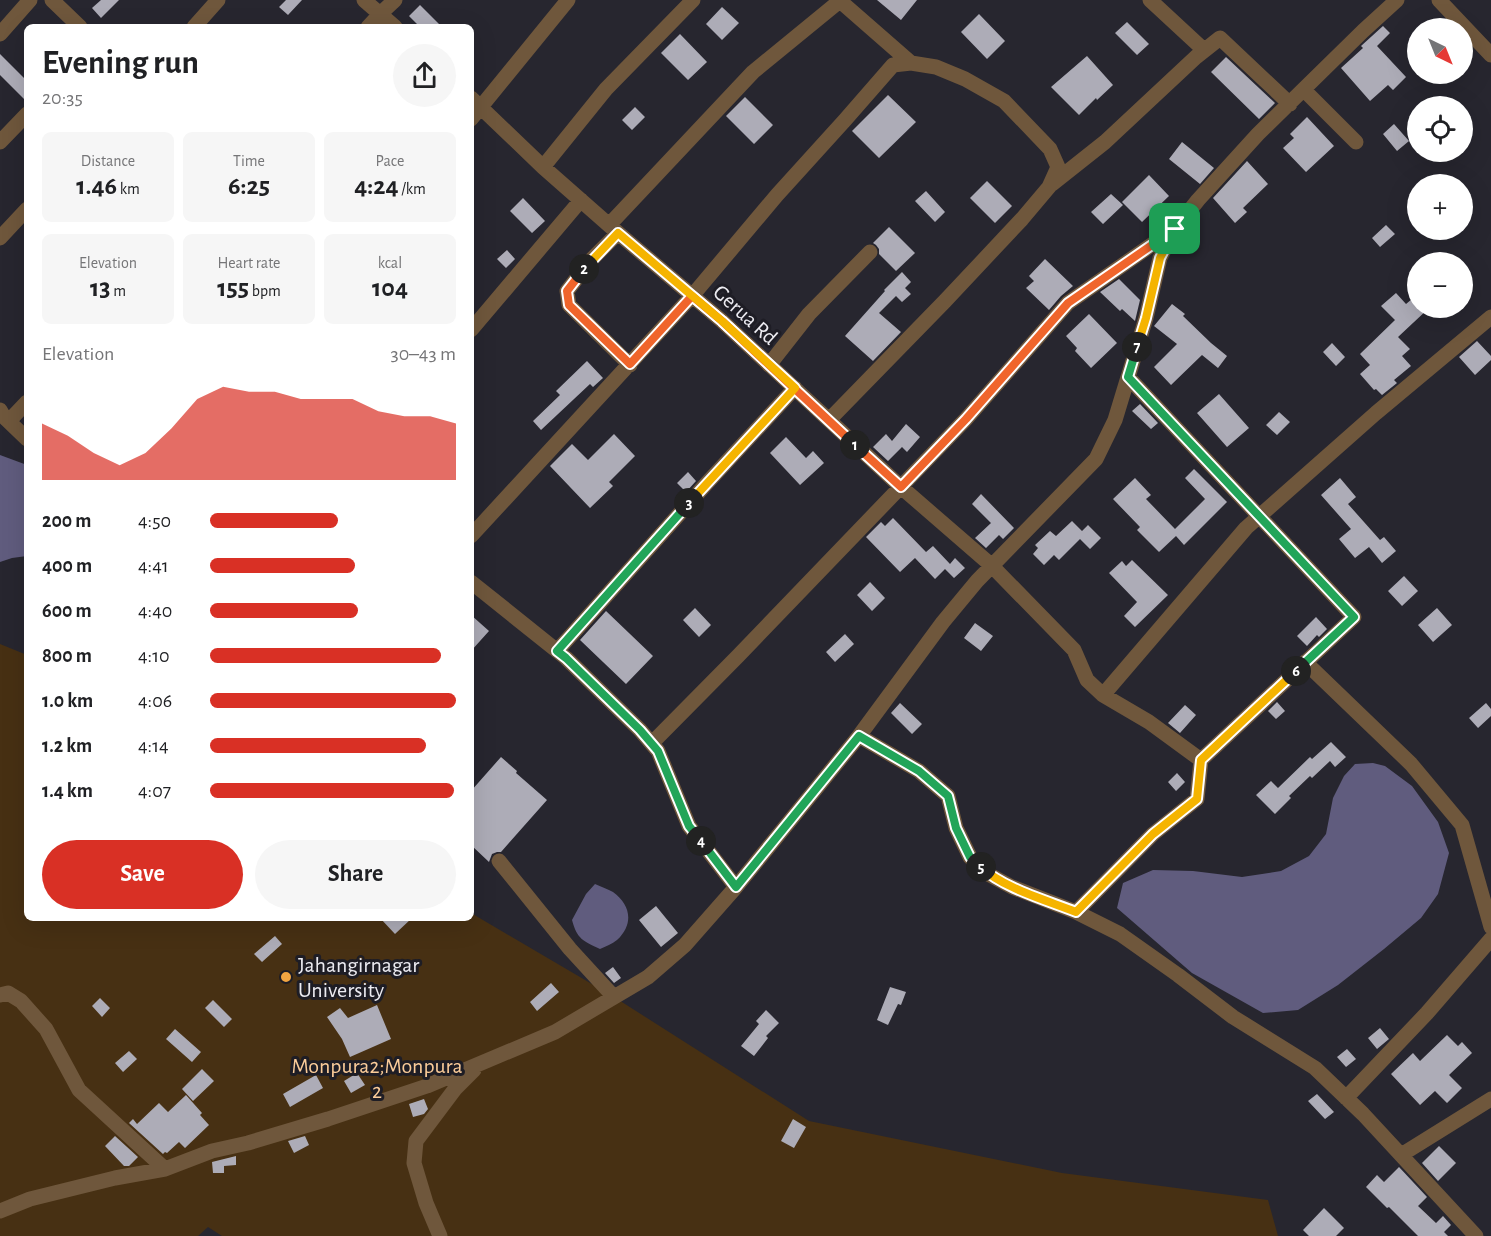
<!DOCTYPE html>
<meta charset="utf-8">
<style>
body{margin:0;font-family:"Alegreya Sans",sans-serif;background:#f6f6f6;color:#202124;height:100vh;display:flex;flex-direction:column;font-size:22px;white-space:nowrap}
*{box-sizing:border-box;margin:0}
p{font-size:20px;color:#757577}
.icon{flex:none;width:33px;height:33px;fill:none;stroke:currentColor;stroke-width:2;stroke-linecap:round;stroke-linejoin:round}
.map{position:relative;flex:1;overflow:hidden}
.drawer{position:absolute;left:24px;top:24px;width:450px;height:897px;display:flex;flex-direction:column;background:#fff;border-radius:9px;box-shadow:0 6px 24px #0002}
.drawer>*{flex:none}
.needle{width:39px;rotate:137deg}
.controls{position:absolute;left:1407px;top:18px;display:grid;gap:12px}
.controls a{display:grid;place-items:center;width:66px;height:66px;border-radius:50%;background:#fff;box-shadow:0 6px 24px #0002;font-size:30px}
.pin{position:absolute;display:grid;place-items:center;width:51px;height:51px;color:#fff;margin:-26px;border-radius:12px;box-shadow:0 3px 9px #0006}
.km{position:absolute;width:30px;height:30px;margin:-15px;border-radius:50%;background:#222;color:#fff;font-size:16px;line-height:30px;text-align:center}
.round{display:grid;place-items:center;flex:none;width:63px;height:63px;border-radius:32px;background:#f6f6f6}
.head{display:flex;align-items:center;justify-content:space-between;height:102px;padding:0 18px}
h1{font-size:33px;font-weight:700;line-height:45px}
.stats{display:grid;grid-template-columns:repeat(3,1fr);gap:9px;height:102px;padding:6px 18px}
.stats div{display:grid;align-content:center;border-radius:9px;background:#f6f6f6;text-align:center}
.stats b{font-size:26px;font-weight:700}
.stats small{font-size:16px;font-weight:400}
.stats p{font-size:16px}
.chart{height:168px;padding:12px 18px}
.chart p{display:flex;justify-content:space-between}
.chart svg{width:100%;height:108px;margin-top:6px;fill:#d93025;opacity:.7}
.primary-button{display:flex;gap:12px;margin-top:auto;padding:12px 18px}
.primary-button a{flex:1;height:69px;border-radius:36px;background:#d93025;color:#fff;font-size:24px;font-weight:700;line-height:69px;text-align:center}
.primary-button a+a{background:#f6f6f6;color:#202124}
ul{padding:0 18px;list-style:none;font-size:20px}
li{display:grid;grid-template-columns:96px 72px 1fr;align-items:center;height:45px}
li i{height:15px;border-radius:8px;background:#d93025}
.map>svg:first-child{display:block}
.green{fill:#473013}
.water{fill:#605c7e}
.building{fill:#adacb7}
.lines{fill:none;stroke-linecap:round;stroke-linejoin:round}
.street{stroke:#6f573c;stroke-width:15}
.split-1-casing{stroke:#fff;stroke-width:12}
.split-2-casing{stroke:#fff;stroke-width:12}
.split-3-casing{stroke:#fff;stroke-width:12}
.split-4-casing{stroke:#fff;stroke-width:12}
.split-5-casing{stroke:#fff;stroke-width:12}
.split-6-casing{stroke:#fff;stroke-width:12}
.split-7-casing{stroke:#fff;stroke-width:12}
.split-8-casing{stroke:#fff;stroke-width:12}
.split-1{stroke:#f0652b;stroke-width:8}
.split-2{stroke:#f0652b;stroke-width:8}
.split-3{stroke:#f5b400;stroke-width:8}
.split-4{stroke:#22a559;stroke-width:8}
.split-5{stroke:#22a559;stroke-width:8}
.split-6{stroke:#f5b400;stroke-width:8}
.split-7{stroke:#22a559;stroke-width:8}
.split-8{stroke:#f5b400;stroke-width:8}
.poi-dot{fill:#f2a541;stroke:#1e1d25;stroke-width:2}
.labels{text-anchor:middle;stroke-width:6;stroke-linejoin:round;paint-order:stroke}
.street-label{font-size:22px;fill:#ecebf1;stroke:#1e1d25}
.poi-label{font-size:22px;fill:#ecebf1;stroke:#1e1d25;text-anchor:start}
.park-label{font-size:22px;fill:#fbcc99;stroke:#1e1d25}
</style>
<div class="map">
<svg width="1491" height="1236" viewBox="0 0 1491 1236">
<rect width="100%" height="100%" fill="#27262f"/>
<!-- green -->
<path class="green" d="M0,644L27,655V918H471V913L614,997L809,1121L1062,1173L1268,1200L1278,1236H222L208,1227L198,1236H0Z"/>
<!-- water -->
<path class="water" d="M0,455L27,465V556L12,558L0,562Z
M1373,763L1385,766L1412,786L1438,822L1449,853L1438,894L1421,918L1384,949L1338,985L1298,1010L1263,1013L1192,973L1117,908L1123,883L1153,870L1193,871L1242,877L1281,871L1309,856L1326,834L1333,798L1344,776L1355,764Z
M595,884C601,887 608,889 613,892C631,905 634,924 617,940C612,944 606,946 600,949C583,941 577,939 572,920L586,894Z"/>
<!-- building -->
<path class="building" d="M101,0H119L101,18L92,8Z
M286,0H302L288,15L279,7Z
M877,0H917L901,20Z
M420,5L442,27H420L409,16Z
M722,7L739,23L722,40L706,24Z
M979,14L1005,41L987,59L961,32Z
M1127,22L1149,44L1137,55L1115,33Z
M1383,26L1390,33L1377,46L1406,77L1393,90L1388,85L1370,101L1341,68L1363,48L1361,46Z
M680,34L707,62L688,80L661,53Z
M0,54L27,81V102L0,75Z
M1087,56L1113,85L1097,100L1096,98L1079,115L1051,87Z
M1226,57L1275,103L1259,119L1211,72Z
M888,95L916,122L879,158L852,131Z
M745,97L773,125L754,144L726,116Z
M635,107L645,117L632,130L622,120Z
M1307,117L1334,146L1306,172L1283,148L1294,138L1290,134Z
M1394,124L1409,141L1397,151L1383,134Z
M1182,142L1214,168L1200,184L1169,159Z
M1247,161L1268,184L1243,208L1247,212L1235,223L1213,198Z
M1149,175L1169,196L1142,222L1122,202Z
M987,181L1012,206L995,223L970,198Z
M926,191L945,212L935,222L915,201Z
M1111,194L1123,205L1103,224L1091,212Z
M523,198L545,221L532,233L510,211Z
M1386,225L1395,234L1380,247L1372,238Z
M889,227L915,253L896,271L879,254V249L876,245L873,243Z
M507,250L515,259L506,268L497,259Z
M1045,259L1073,286L1061,296L1049,310L1026,288L1034,281L1029,276Z
M902,272L911,282L905,288L911,294L902,302L896,296L879,313L901,332L873,361L845,336L885,291L884,290Z
M1119,279L1140,300L1135,321L1122,309L1120,311L1100,292Z
M1396,293L1406,304L1418,294V308H1429L1398,337L1410,349L1402,356L1411,366L1394,380L1397,383L1382,395L1376,389L1374,390L1360,374L1370,365L1360,354L1395,320L1381,306Z
M1172,304L1185,314L1183,316L1211,343L1227,356L1218,368L1202,355L1171,385L1154,367L1177,344L1154,326Z
M1089,314L1117,343L1091,368L1075,351L1077,348L1066,336Z
M1477,341L1491,356V360L1475,375L1459,357Z
M1332,343L1345,357L1336,366L1323,352Z
M587,361L603,378L593,387L590,384L541,430L533,421L560,395L556,391Z
M1219,394L1249,428L1227,447L1197,413Z
M1140,404L1158,423L1151,429L1132,411Z
M1279,412L1290,422L1277,435L1266,425Z
M906,424L920,437L907,452L902,447L888,461L873,447L886,434L892,441Z
M614,434L635,456L609,482L613,486L590,508L550,466L572,444L588,460Z
M786,437L806,458L813,451L824,463L800,485L770,453Z
M1194,469L1227,502L1184,545L1176,536L1159,552L1137,530L1140,527L1113,499L1135,478L1151,495L1146,499L1175,529L1205,499L1185,478Z
M688,472L696,481L686,492L677,483Z
M1340,478L1356,497L1348,504L1380,540L1384,537L1396,551L1382,563L1369,547L1355,558L1339,539L1351,529L1321,495Z
M981,494L1014,528L1003,539L999,535L986,548L975,538L991,523L972,504Z
M893,518L926,552L933,546L950,564L955,558L965,568L954,578L945,569L935,579L915,558L900,572L866,537L881,522L885,526Z
M1072,521L1082,531L1088,525L1101,538L1090,549L1080,539L1059,560L1054,555L1044,565L1033,554L1038,548L1035,545L1050,531L1056,536Z
M1132,560L1168,595L1135,627L1124,616L1137,602L1109,573L1122,561L1126,566Z
M1404,576L1418,591L1402,606L1388,591Z
M870,582L885,598L872,611L857,595Z
M695,608L711,625L699,637L683,620Z
M1437,608L1452,625L1433,642L1418,625Z
M606,611L653,656L626,684L580,640Z
M471,615L489,631L471,651Z
M1316,617L1327,629L1319,637L1317,635L1307,646L1297,636Z
M975,623L993,636L981,651L964,638Z
M845,634L854,644L835,662L826,652Z
M1277,702L1285,711L1276,719L1268,711Z
M900,703L922,724L912,734L891,713Z
M1486,703L1491,709V716L1478,728L1469,718Z
M1185,705L1196,715L1180,733L1168,723Z
M1331,742L1346,757L1335,767L1330,761L1312,778L1310,776L1289,796L1291,798L1275,814L1256,795L1271,781L1278,788L1310,757L1312,759Z
M501,757L517,771L516,773L547,800L501,852H497L492,854L489,862L471,845V791Z
M1177,773L1185,782L1176,791L1168,782Z
M656,906L678,933L661,947L639,920Z
M380,918H412L395,934Z
M275,936L282,944L262,962L254,954Z
M613,967L621,978L614,983L605,973Z
M551,983L559,992L537,1011L530,1002Z
M890,987L906,992L901,1005L898,1004L888,1025L877,1020Z
M100,998L110,1008L102,1017L92,1006Z
M213,1000L232,1019L224,1027L205,1008Z
M377,1005L391,1039L350,1057L342,1039L327,1017L340,1008L348,1018Z
M766,1010L779,1023L766,1036L768,1038L754,1056L741,1046L759,1024L756,1021Z
M1380,1028L1389,1039L1377,1049L1368,1038Z
M175,1029L201,1052L192,1062L166,1039Z
M1447,1035L1458,1046L1462,1042L1472,1053L1449,1075L1462,1088L1447,1103L1435,1091L1420,1105L1391,1074L1413,1053L1420,1061Z
M1347,1049L1356,1059L1346,1067L1337,1057Z
M129,1051L137,1059L123,1072L115,1063Z
M202,1069L214,1081L193,1101L182,1089Z
M357,1073L365,1085L351,1093L344,1081Z
M316,1075L323,1088L290,1107L283,1094Z
M1317,1094L1334,1112L1325,1119L1308,1101Z
M186,1095L202,1113L200,1115L209,1125L185,1148L179,1142L167,1153L165,1152L163,1154L129,1123L133,1119L137,1124L159,1103L168,1112Z
M424,1099L428,1109L424,1114L413,1117L409,1104Z
M793,1119L806,1127L794,1148L781,1141Z
M115,1136L138,1157L129,1166H124L105,1146Z
M305,1136L309,1145L294,1153L288,1141Z
M1439,1146L1456,1163L1438,1181L1422,1163Z
M236,1156V1165L224,1166V1173H213L212,1162Z
M1399,1167L1427,1197L1418,1206L1436,1223L1443,1216L1451,1225L1444,1232L1448,1236H1418L1389,1207L1387,1208L1366,1187L1377,1175L1384,1182Z
M1324,1208L1344,1228L1336,1236H1309L1303,1230Z"/>
<g class="lines">
<!-- street -->
<path class="street" d="M52,0L80,27
M364,0L395,27
M839,0L911,63
M1150,0L1204,50
M1439,0L1491,55
M194,27L218,0
M368,27L380,14L395,0
M0,34L30,0
M1304,90L1356,142
M471,98L543,167L618,233L722,321L901,487L991,565L1074,650L1087,680L1103,695L1246,528L1376,413L1491,317
M471,119L568,0
M0,142L27,114
M543,167L606,89L693,0
M1052,184L1105,142L1196,57L1220,38L1290,104
M609,225L753,72L841,0
M618,233L590,261L567,291L569,305L630,365
M0,238L27,209
M471,330L581,200
M769,365L809,314L870,252
M1128,377L1354,617L1201,760
M0,410L4,417L27,439
M9,421L27,402
M471,536L692,296L777,195L845,120L893,65L911,63L936,67L965,79L1004,101L1050,149L1058,167L1049,187L1022,219L945,301L829,420
M471,582L566,658L640,730L658,751L689,826L736,887
M557,651L707,483L795,388
M1305,662L1411,764L1462,825L1491,927
M859,736L919,771L948,796L956,828L970,857L988,874L1012,887L1076,912L1120,934L1178,975L1233,1017L1315,1068L1363,1114L1476,1236
M652,743L738,656L966,419L1068,303L1173,230
M499,861L570,949L614,997
M1076,912L1153,834L1197,799L1201,760L1149,722L1103,695
M0,995L8,993L21,1001L46,1029L79,1090L165,1169
M1346,1098L1427,1013L1491,939
M1401,1155L1491,1099
M0,1211L30,1199L115,1178L165,1169L212,1151L248,1143L328,1119L427,1086L555,1032L648,977L685,945L736,887L859,736L943,622L977,581L1096,459L1115,420L1146,318L1160,258L1175,229L1198,200L1258,134L1363,31L1397,0
M440,1236L426,1203L414,1163L416,1141L455,1089L474,1070"/>
</g>
<g class="lines">
<!-- split-1 casing -->
<g class="split-1-casing">
<path id="split-1" d="M855,445L901,487L966,419L1068,303L1175,229"/>
</g>
<!-- split-2 casing -->
<g class="split-2-casing">
<path id="split-2" d="M584,269L567,291L569,305L630,364L692,296L722,321L855,445"/>
</g>
<!-- split-3 casing -->
<g class="split-3-casing">
<path id="split-3" d="M584,269L618,233L722,321L795,388L689,503"/>
</g>
<!-- split-4 casing -->
<g class="split-4-casing">
<path id="split-4" d="M689,503L557,651L566,658L640,730L658,751L689,826L701,841"/>
</g>
<!-- split-5 casing -->
<g class="split-5-casing">
<path id="split-5" d="M701,841L736,887L859,736L919,771L948,796L956,828L970,857L981,867"/>
</g>
<!-- split-6 casing -->
<g class="split-6-casing">
<path id="split-6" d="M981,867C1003,888 1046,900 1076,912L1153,834L1197,799L1201,760L1296,671"/>
</g>
<!-- split-7 casing -->
<g class="split-7-casing">
<path id="split-7" d="M1137,347L1128,377L1354,617L1296,671"/>
</g>
<!-- split-8 casing -->
<g class="split-8-casing">
<path id="split-8" d="M1137,347L1146,318L1160,258L1175,229"/>
</g>
<!-- split-1 -->
<use href="#split-1" class="split-1"/>
<!-- split-2 -->
<use href="#split-2" class="split-2"/>
<!-- split-3 -->
<use href="#split-3" class="split-3"/>
<!-- split-4 -->
<use href="#split-4" class="split-4"/>
<!-- split-5 -->
<use href="#split-5" class="split-5"/>
<!-- split-6 -->
<use href="#split-6" class="split-6"/>
<!-- split-7 -->
<use href="#split-7" class="split-7"/>
<!-- split-8 -->
<use href="#split-8" class="split-8"/>
</g>
<!-- markers -->
<circle class="poi-dot" cx="286" cy="977" r="6"/>
<g class="labels">
<!-- street labels -->
<g class="street-label">
<text transform="translate(746 314) rotate(42)" y="8">Gerua Rd</text>
</g>
<!-- poi labels -->
<g class="poi-label">
<text x="298" y="972">Jahangirnagar<tspan x="298" dy="25">University</tspan></text>
</g>
<!-- park labels -->
<g class="park-label">
<text x="377" y="1073">Monpura2;Monpura<tspan x="377" dy="25">2</tspan></text>
</g>
</g>
</svg>
<div class="controls">
<a><svg class="needle" viewBox="-14 -14 28 28"><path d="M0-13l5 13h-10z" fill="#e53935"/><path d="M0 13l5-13h-10z" fill="#757577"/></svg></a>
<a><svg class="icon" aria-label="locate" viewBox="0 0 24 24"><circle cx="12" cy="12" r="6"/><path d="M12 2v4M12 18v4M2 12h4M18 12h4"/></svg></a>
<a>+</a>
<a>−</a>
</div>
<div class="pin" style="left:1175px;top:229px;background:#1e9e55"><svg class="icon" aria-label="arrive" viewBox="0 0 24 24"><path d="M6 21V4h12l-3 4 3 4H6"/></svg></div>
<b class="km" style="left:855px;top:445px">1</b>
<b class="km" style="left:584px;top:269px">2</b>
<b class="km" style="left:689px;top:503px">3</b>
<b class="km" style="left:701px;top:841px">4</b>
<b class="km" style="left:981px;top:867px">5</b>
<b class="km" style="left:1296px;top:671px">6</b>
<b class="km" style="left:1137px;top:347px">7</b>
<section class="drawer">
<div class="head"><div><h1>Evening run</h1><p>20:35</p></div><a class="round"><svg class="icon" aria-label="share" viewBox="0 0 24 24"><path d="M12 15V3M7 8l5-5 5 5M5 13v7h14v-7"/></svg></a></div>
<div class="stats">
<div><p>Distance</p><b>1.46<small> km</small></b></div>
<div><p>Time</p><b>6:25</b></div>
<div><p>Pace</p><b>4:24<small> /km</small></b></div>
</div>
<div class="stats">
<div><p>Elevation</p><b>13<small> m</small></b></div>
<div><p>Heart rate</p><b>155<small> bpm</small></b></div>
<div><p>kcal</p><b>104</b></div>
</div>
<div class="chart"><p><span>Elevation</span>30–43 m</p>
<svg viewBox="0 0 160 44" preserveAspectRatio="none"><path d="M0 44V21L10 26L20 33L30 38L40 33L50 23L60 11L70 6L80 8L90 8L100 11L110 11L120 11L130 16L140 18L150 18L160 21V44z"/></svg>
</div>
<ul>
<li><b>200 m</b>4:50<i style="width:52%"></i></li>
<li><b>400 m</b>4:41<i style="width:59%"></i></li>
<li><b>600 m</b>4:40<i style="width:60%"></i></li>
<li><b>800 m</b>4:10<i style="width:94%"></i></li>
<li><b>1.0 km</b>4:06<i style="width:100%"></i></li>
<li><b>1.2 km</b>4:14<i style="width:88%"></i></li>
<li><b>1.4 km</b>4:07<i style="width:99%"></i></li>
</ul>
<div class="primary-button"><a>Save</a><a>Share</a></div>
</section>
</div>
